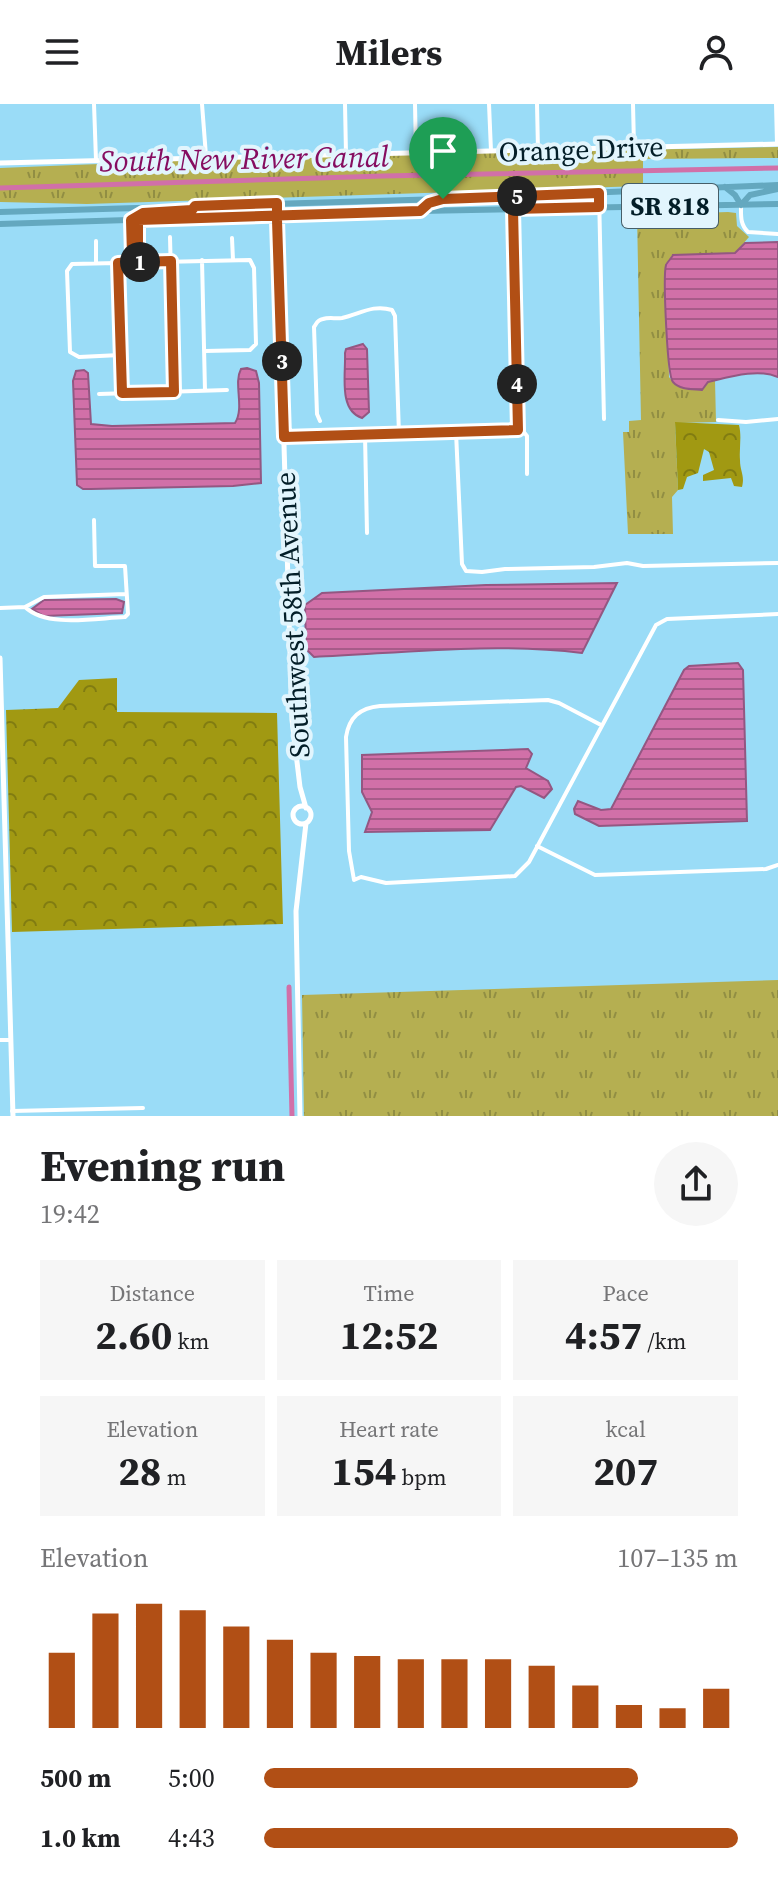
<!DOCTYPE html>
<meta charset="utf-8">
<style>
body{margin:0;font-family:"Source Serif 4",serif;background:#f6f6f6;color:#202124;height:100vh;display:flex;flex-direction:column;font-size:30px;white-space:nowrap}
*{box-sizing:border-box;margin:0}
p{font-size:26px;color:#757577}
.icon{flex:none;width:44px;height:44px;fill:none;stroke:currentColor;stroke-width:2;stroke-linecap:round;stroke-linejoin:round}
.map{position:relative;height:1012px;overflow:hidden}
.details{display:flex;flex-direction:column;background:#fff;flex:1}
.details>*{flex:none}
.pin{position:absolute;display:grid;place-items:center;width:68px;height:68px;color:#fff;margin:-82px -34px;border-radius:50% 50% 50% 0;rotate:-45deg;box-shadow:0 0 8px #0007}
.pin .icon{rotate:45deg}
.km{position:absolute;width:40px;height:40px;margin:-20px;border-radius:50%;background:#222;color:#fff;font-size:22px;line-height:40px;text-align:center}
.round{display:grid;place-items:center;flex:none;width:84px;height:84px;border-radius:42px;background:#f6f6f6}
.summary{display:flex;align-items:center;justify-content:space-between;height:136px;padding:0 40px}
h1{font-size:44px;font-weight:700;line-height:60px}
.figures{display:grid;grid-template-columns:repeat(3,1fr);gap:12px;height:136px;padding:8px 40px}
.figures div{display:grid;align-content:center;border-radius:0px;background:#f6f6f6;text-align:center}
.figures b{font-size:40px;font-weight:700}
.figures small{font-size:22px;font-weight:400}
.figures p{font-size:22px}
.chart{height:224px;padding:16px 40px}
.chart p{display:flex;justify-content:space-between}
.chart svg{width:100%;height:144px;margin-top:8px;stroke:#b14f15;stroke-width:6}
ul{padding:0 40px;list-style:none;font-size:26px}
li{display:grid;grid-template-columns:128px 96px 1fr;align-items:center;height:60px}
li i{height:20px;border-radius:10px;background:#b14f15}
header{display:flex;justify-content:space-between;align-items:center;height:104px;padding:0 40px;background:#fff;font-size:36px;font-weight:700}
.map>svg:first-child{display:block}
.grass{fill:url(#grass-tufts)}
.forest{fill:url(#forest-crowns)}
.water{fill:url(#water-rules);stroke:#935782;stroke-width:2}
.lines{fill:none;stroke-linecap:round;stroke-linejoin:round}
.canal{stroke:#d170a8;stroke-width:5}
.minor{stroke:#fff;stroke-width:4}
.tertiary{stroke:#fff;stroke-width:5}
.primary{stroke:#64a8bf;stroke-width:6}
.route-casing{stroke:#fff;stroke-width:16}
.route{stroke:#b14f15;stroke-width:10}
.labels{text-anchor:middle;stroke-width:8;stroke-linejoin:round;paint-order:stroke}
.shield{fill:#e2f5fd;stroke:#465e68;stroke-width:2}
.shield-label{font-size:26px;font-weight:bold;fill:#031e28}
.street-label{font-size:28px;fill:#031e28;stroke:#e2f5fd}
.water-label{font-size:30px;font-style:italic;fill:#860d60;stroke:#e2f5fd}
</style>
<header><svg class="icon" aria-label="menu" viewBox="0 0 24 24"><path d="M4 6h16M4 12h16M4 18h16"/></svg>Milers<svg class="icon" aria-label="person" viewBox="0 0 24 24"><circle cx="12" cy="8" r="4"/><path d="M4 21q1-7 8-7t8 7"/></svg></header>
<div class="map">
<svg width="778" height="1012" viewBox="0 0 778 1012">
<defs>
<pattern id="grass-tufts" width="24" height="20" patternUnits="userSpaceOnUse" patternTransform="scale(2)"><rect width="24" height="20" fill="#b5af51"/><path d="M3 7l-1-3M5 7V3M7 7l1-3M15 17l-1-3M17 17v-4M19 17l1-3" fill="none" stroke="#918e43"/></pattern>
<pattern id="forest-crowns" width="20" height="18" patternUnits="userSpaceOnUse" patternTransform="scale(2)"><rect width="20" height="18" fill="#a19912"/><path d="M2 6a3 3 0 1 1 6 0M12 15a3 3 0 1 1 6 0" fill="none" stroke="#817c11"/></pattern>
<pattern id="water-rules" width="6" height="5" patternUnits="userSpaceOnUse" patternTransform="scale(2)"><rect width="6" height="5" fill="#d170a8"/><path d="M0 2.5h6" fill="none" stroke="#a75b89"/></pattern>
</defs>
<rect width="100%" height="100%" fill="#9adcf7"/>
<!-- grass -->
<path class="grass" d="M778,43V54L643,55V82L87,100L0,98V64L248,54Z
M728,108L736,109L737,122L749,133L735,149L673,151L666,161L669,273C677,285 688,285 702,286L708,278L715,276L716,318L675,319L678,386L672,393L673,430H628L623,328H629V317L641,316L637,111Z
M778,876V1012H304L302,891Z"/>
<!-- forest -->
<path class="forest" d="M675,318L739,321C742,333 739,344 740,356C740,368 745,371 742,383L734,382L731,374L703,377V371L714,366L709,348L704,345L698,369L687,373L683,385L678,386Z
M117,574V608L277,609L283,820L12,828L6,606L58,604L79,576Z"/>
<!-- water -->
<path class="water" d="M778,138V273C758,264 729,273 708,278L702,286C692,285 680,286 673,278C667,272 663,172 666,161C666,160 673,152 673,151L735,149L745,139Z
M363,240L367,245L369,308L362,314C338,306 346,270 345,249L346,245Z
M247,264L256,267L259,279L261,379L233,382L91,385H83L77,381L73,277L76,267L84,266L88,269L91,320L112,322L235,319C245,303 233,280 241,265Z
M617,479L582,549C494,538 402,549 314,553L306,545L305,501L322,489L486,481Z
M116,495L124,498L122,509L44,512L32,505L44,496Z
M738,559L743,566L747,717L599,722L575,710L574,705L578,697L601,706L611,705L684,566L689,562Z
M528,645L532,650L526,664L548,677L552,685L544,694L521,682L516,683L490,726L365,728L372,708L362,688V651Z"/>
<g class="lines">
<!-- canal -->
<path class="canal" d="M0,84L383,72L778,64
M289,883L292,1012"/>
<!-- minor -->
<path class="minor" d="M94,0L96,56
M202,0L206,52
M345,0L346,50
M415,0L416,49
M489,0L491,47
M537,0L538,46
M633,0L634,42
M776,0L777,40
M599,89L604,315
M741,101C741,112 740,120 748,128L778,130
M513,105L518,326L523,327L527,332V370
M131,117L135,156
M170,133L174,288
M232,134L233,156
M96,137V159
M202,156L205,287
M136,158L138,151V117
M118,159L122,289
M120,251L79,253L70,248L67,167L72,160L250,156L254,164L256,240L250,246L205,247
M99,290L227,286
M718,316L746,318L778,315
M320,317L317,310L314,223C317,219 317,216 323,215C329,213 336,215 342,214C360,210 373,200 392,206L395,212L399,330
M456,328L462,460L466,467L482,468L505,465L594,463L627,459L643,462L778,459
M365,331L367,429
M284,333L518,326
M25,503C47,524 96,514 125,513L128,510L125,462H95L94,416
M0,504L25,503L44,493L125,490
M601,621L559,599L548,596L380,602C360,604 349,613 346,633L349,747L354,776L361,773L386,779L515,772L529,758L656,521L667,515L778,510
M537,742L595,771L766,765L778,761
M0,936H10
M12,1007L143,1004"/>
<!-- tertiary -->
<path class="tertiary" d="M0,59L778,40
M277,100L292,616L300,683L306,704
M0,554L13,1012
M293 711a9 9 0 1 1 18 0a9 9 0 1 1-18 0Z
M300,1012L296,807L306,719"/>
<!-- primary -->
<path class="primary" d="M725,83L735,91L741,101
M741,101L750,91L778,85
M0,108L443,95L778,81
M131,116L143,109L181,107
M0,120L420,107L778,100"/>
</g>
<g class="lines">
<!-- route casing -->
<g class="route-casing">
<path id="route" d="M443,95L429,99L420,107L138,116V151L136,158L171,157L174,288L122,289L118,159L136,158L132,151L131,116L143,109L192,106L195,102L277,99V116L284,333L518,326L513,105L599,103V89L443,95"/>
</g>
<!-- route -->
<use href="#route" class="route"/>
</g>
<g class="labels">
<!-- shield labels -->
<rect class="shield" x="622" y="80" width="96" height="44" rx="6"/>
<g class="shield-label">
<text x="670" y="111">SR 818</text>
</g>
<!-- street labels -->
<g class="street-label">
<text transform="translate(581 45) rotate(-2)" y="10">Orange Drive</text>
<text transform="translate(292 511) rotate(-93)" y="10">Southwest 58th Avenue</text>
</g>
<!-- water labels -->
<g class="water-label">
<text transform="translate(244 55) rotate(-1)" y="10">South New River Canal</text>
</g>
</g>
</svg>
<div class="pin" style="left:443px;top:95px;background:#1e9e55"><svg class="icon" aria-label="arrive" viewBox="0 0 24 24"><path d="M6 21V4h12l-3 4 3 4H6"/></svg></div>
<b class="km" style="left:140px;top:158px">1</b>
<b class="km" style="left:282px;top:257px">3</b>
<b class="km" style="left:517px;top:280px">4</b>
<b class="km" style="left:517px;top:92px">5</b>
</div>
<section class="details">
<div class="summary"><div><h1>Evening run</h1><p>19:42</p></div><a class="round"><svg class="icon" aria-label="share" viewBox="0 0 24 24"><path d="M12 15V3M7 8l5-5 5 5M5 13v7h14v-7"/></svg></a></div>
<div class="figures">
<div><p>Distance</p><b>2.60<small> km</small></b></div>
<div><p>Time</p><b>12:52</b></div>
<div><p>Pace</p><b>4:57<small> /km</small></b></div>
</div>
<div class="figures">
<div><p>Elevation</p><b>28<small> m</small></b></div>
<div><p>Heart rate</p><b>154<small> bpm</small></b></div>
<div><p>kcal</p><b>207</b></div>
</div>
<div class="chart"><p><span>Elevation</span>107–135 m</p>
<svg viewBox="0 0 160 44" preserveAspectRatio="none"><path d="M5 44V21M15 44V9M25 44V6M35 44V8M45 44V13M55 44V17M65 44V21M75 44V22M85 44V23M95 44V23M105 44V23M115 44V25M125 44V31M135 44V37M145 44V38M155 44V32"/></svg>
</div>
<ul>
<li><b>500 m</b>5:00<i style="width:79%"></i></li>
<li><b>1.0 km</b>4:43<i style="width:100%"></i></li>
</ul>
</section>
